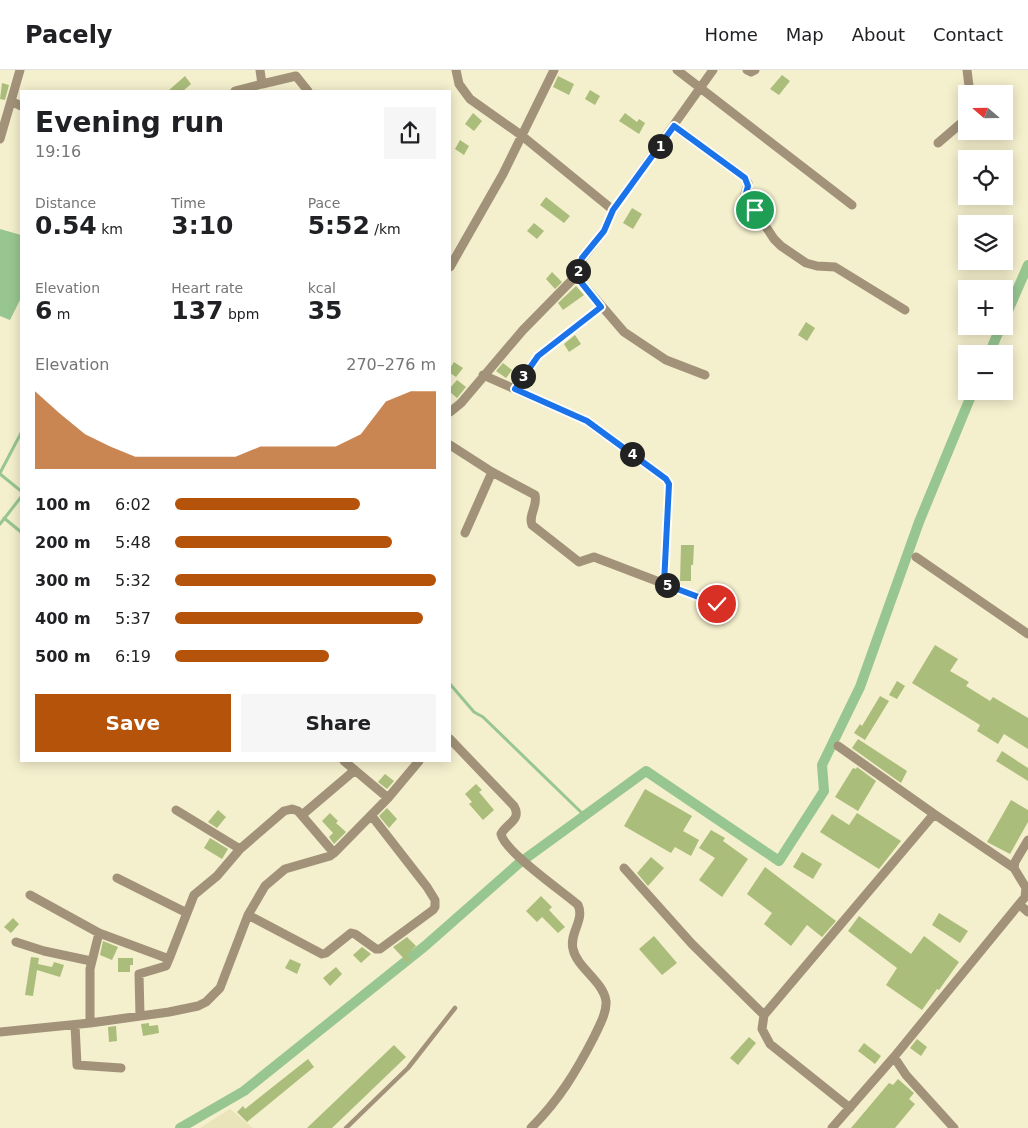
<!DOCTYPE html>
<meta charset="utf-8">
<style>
body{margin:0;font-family:"DejaVu Sans",sans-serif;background:#f6f6f6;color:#202124;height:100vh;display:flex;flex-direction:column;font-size:19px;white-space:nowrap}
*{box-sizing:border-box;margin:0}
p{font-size:16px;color:#757577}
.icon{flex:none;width:28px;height:28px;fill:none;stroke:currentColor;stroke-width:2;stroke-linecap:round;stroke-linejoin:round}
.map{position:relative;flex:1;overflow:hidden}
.panel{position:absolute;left:20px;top:20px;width:431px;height:672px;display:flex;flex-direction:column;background:#fff;border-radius:0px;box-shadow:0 2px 12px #0003}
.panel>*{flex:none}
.needle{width:32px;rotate:290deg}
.tools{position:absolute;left:958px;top:15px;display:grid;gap:10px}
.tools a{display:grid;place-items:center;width:55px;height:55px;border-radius:0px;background:#fff;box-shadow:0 2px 12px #0003;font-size:25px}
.pin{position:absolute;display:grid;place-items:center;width:42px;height:42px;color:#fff;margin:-21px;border:2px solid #fff;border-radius:50%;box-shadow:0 1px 5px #0007}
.km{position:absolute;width:25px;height:25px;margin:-12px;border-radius:50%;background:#222;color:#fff;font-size:14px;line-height:25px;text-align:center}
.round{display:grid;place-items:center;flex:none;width:52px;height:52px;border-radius:0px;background:#f6f6f6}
.summary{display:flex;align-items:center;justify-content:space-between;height:85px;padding:0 15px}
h1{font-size:28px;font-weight:700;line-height:38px}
.figures{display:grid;grid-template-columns:repeat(3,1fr);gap:8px;height:85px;padding:5px 15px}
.figures div{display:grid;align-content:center}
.figures b{font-size:25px;font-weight:700}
.figures small{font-size:14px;font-weight:400}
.figures p{font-size:14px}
.chart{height:140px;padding:10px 15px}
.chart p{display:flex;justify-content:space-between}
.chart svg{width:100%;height:90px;margin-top:5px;fill:#b45309;opacity:.7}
.cta{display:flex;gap:10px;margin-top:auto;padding:10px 15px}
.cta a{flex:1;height:58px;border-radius:0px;background:#b45309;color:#fff;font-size:20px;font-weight:700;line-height:58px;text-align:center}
.cta a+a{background:#f6f6f6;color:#202124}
ul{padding:0 15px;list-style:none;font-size:16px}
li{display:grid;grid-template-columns:80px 60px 1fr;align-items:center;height:38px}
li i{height:12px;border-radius:6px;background:#b45309}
header{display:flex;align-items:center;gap:30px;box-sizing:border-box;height:70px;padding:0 25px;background:#fff;border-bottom:1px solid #e0e0e0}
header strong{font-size:24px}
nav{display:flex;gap:28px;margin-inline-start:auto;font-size:18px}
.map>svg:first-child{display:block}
.built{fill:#eae4ba}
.water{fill:#98c690}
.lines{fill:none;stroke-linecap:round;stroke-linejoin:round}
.stream{stroke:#98c690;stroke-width:3}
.canal{stroke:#98c690;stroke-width:10}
.building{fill:#abbd7b}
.service{stroke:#a29279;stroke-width:4.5}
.minor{stroke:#a29279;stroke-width:9}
.route-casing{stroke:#fff;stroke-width:10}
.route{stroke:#1a73e8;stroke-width:6}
</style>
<header>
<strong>Pacely</strong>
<nav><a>Home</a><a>Map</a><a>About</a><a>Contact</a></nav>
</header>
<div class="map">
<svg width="1028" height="1058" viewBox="0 0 1028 1058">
<rect width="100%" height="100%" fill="#f4efcc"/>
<!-- built -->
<path class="built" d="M230,1039L253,1058H200Z"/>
<!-- water -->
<path class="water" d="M0,159L21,165V228L10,250L0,246Z"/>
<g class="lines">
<!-- stream -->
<path class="stream" d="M0,403L21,363
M0,404L21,421
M4,448L21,462
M0,454L21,427
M450,614L474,642L483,647L585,746"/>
<!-- canal -->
<path class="canal" d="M1004,250L1028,195
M989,284L1001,256
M180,1058L244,1021L425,876L518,794L646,701L779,791L824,721L822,695L860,617L919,452L973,321"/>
</g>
<!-- building -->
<path class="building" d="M782,5L790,11L779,25L770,19Z
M185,6L191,14L183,21H168Z
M558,6L574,14L569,25L553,17Z
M2,13L9,15L5,30L0,29Z
M590,20L600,26L595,35L585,29Z
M473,43L482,51L474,61L465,54Z
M625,43L637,52L639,49L645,53L639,64L619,51Z
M460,70L469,76L464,85L455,79Z
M546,127L570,146L564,153L540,135Z
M632,138L642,144L633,159L623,153Z
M534,153L544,161L537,169L527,161Z
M552,202L562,212L555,219L546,209Z
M576,216L584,225L563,240L558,233Z
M806,252L815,258L807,271L798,265Z
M575,265L581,274L569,282L564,274Z
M454,292L463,298L456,307L450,303V298Z
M503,293L512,300L506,308L496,301Z
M457,310L466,317L457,328L450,322V318Z
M681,475H694L693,495H691V511H680Z
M935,575L958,589L950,601L969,612L966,616L990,631L993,627L1028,648V679L1004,664L998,674L977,661L980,655L912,613Z
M897,611L905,616L897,629L889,625Z
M880,626L889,631L865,670L854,663L860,654L862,656Z
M858,669L907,701L901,713L852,678Z
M1002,681L1028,698V711L996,691Z
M857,697L876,711L858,741L835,727L853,698L856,699Z
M385,704L394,711L387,719L378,712Z
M476,714L482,720L479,722L494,740L483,750L469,734L472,732L465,724Z
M645,719L692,746L683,761L699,770L691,786L675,777L671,783L624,756Z
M1011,730L1028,740V752L1010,784L987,772Z
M387,738L397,749L389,758L379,746Z
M218,740L226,747L217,758L208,752Z
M330,743L338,751L336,753L346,762L334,774L329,767L333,763L322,751Z
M857,743L901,771L879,799L820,762L832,744L849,755Z
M711,760L725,768L723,771L748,789L722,827L699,810L715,788L699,778Z
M210,768L228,779L222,789L204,778Z
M802,782L822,794L813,809L793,797Z
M651,787L664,798L648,816L637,803Z
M765,797L836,851L822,867L807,855L791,876L764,854L772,843L747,824Z
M541,826L552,837L549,840L565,857L558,863L542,847L537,852L526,841Z
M939,843L968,861L960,873L932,855Z
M859,846L911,884L924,866L959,892L939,920L937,919L922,940L886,915L897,898L848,861Z
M13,848L19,854L11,863L4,857Z
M654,866L677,893L662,905L639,879Z
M407,867L416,876L407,885L411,890L408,893L393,877Z
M103,871L118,877L112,890L100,885Z
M362,877L371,884L361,893L353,885Z
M31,887L39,888L38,894L52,897L54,892L64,895L60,907L37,900L33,926L25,925Z
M118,888H133V895H130V902H118Z
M290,889L301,894L297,904L285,898Z
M336,897L342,904L330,916L323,908Z
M149,953V956L158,955L159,963L143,966L141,954Z
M116,956L117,971L109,972L108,957Z
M749,967L756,973L738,995L730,988Z
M917,969L927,977L921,986L910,978Z
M864,973L881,986L875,994L858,981Z
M394,975L406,987L332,1058H307Z
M308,989L314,997L247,1052L237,1042L243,1036L245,1039Z
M898,1009L914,1023L909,1029L915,1034L895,1058H851L889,1013L893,1015Z"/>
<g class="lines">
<!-- service -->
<path class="service" d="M346,1058L408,998L455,938"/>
<!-- minor -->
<path class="minor" d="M260,0L262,14L296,6L308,21
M456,0L459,14L470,29L521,65L613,140
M677,0L852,135
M747,0L751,2L755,0
M967,0L970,24
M235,21L262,14
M11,31L21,36
M674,56L745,108L748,113L744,128L745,133L755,140L774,169L781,176L806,193L817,196L835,197L905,240
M0,69L20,0
M938,73L966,49
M450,197L503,104L554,0
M576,206L624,262L666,290L705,305
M483,305L587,351L666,409L669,414L664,514
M515,319L538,286L601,237
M450,342L461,333L523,260L576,206L583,188L604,161L613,140L713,0
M450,375L492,402L535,425C538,436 528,445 532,455L579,492L594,487L717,534
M465,463L492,402
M916,487L1028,564
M450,669L514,736C522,750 507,753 501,764C505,782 562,821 578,835C585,850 569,863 573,879C577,898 603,911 606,931C607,943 599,956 594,967C576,1002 559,1030 531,1058
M838,676L934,744
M344,691L388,728
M176,740L240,779
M302,745L355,700
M624,798L692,874L764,945
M117,808L187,843
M30,825L99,863L169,889L194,825L217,806L240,779L284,741L292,739L298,741L334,783L388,728L419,691
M1020,835L1028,842
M248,845L322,884L326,883L351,863L355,864L376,879H380L433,840L435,837V830L427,817L371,745
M16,872L44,881L91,891
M140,946L139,904L166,896L169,889
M90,953V899L99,863
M75,955L77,995L121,998
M0,962L90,953L169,942L198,936L206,932L220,918L248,845L265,816L285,799L330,786L334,783
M850,1038L770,974L762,959L764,945L934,744L1014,798
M832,1058L894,987
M954,1058L906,1005L894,987L1025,827L1026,818L1014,798L1015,792L1028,770"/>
</g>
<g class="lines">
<!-- route casing -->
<g class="route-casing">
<path id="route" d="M717,534L664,514L669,414L666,409L587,351L515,319L538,286L601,237L576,206L582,188L604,161L613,140L674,56L745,108L748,116L744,131L755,140"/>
</g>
<!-- route -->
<use href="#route" class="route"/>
</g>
</svg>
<div class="tools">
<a><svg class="needle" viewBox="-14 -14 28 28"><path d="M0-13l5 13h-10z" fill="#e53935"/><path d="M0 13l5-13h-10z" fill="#757577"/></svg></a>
<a><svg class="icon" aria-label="locate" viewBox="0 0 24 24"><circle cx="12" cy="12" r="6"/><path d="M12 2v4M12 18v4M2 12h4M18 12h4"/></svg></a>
<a><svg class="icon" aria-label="layers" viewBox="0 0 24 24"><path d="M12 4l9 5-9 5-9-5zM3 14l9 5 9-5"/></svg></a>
<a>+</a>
<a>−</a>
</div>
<div class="pin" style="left:755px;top:140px;background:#1e9e55"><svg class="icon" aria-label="arrive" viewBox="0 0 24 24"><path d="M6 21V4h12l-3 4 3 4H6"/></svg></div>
<div class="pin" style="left:717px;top:534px;background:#d93025"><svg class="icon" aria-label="check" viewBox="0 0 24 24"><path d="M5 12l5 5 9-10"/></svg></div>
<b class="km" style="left:660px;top:76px">1</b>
<b class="km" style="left:578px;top:201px">2</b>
<b class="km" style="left:523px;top:306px">3</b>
<b class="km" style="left:632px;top:384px">4</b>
<b class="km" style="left:667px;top:515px">5</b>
<section class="panel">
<div class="summary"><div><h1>Evening run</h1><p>19:16</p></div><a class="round"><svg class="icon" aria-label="share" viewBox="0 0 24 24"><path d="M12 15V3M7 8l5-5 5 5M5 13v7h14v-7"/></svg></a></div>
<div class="figures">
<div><p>Distance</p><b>0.54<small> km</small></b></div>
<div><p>Time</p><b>3:10</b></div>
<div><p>Pace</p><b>5:52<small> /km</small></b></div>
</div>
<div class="figures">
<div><p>Elevation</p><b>6<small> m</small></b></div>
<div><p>Heart rate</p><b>137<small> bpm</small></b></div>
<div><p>kcal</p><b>35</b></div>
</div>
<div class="chart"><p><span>Elevation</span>270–276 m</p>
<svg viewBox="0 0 160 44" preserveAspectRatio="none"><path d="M0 44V6L10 17L20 27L30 33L40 38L50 38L60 38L70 38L80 38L90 33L100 33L110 33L120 33L130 27L140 11L150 6L160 6V44z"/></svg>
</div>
<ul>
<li><b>100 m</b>6:02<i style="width:71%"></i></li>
<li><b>200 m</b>5:48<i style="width:83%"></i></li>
<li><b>300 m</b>5:32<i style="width:100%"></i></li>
<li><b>400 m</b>5:37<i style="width:95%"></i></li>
<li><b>500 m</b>6:19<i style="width:59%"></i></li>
</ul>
<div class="cta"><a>Save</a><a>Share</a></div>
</section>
</div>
